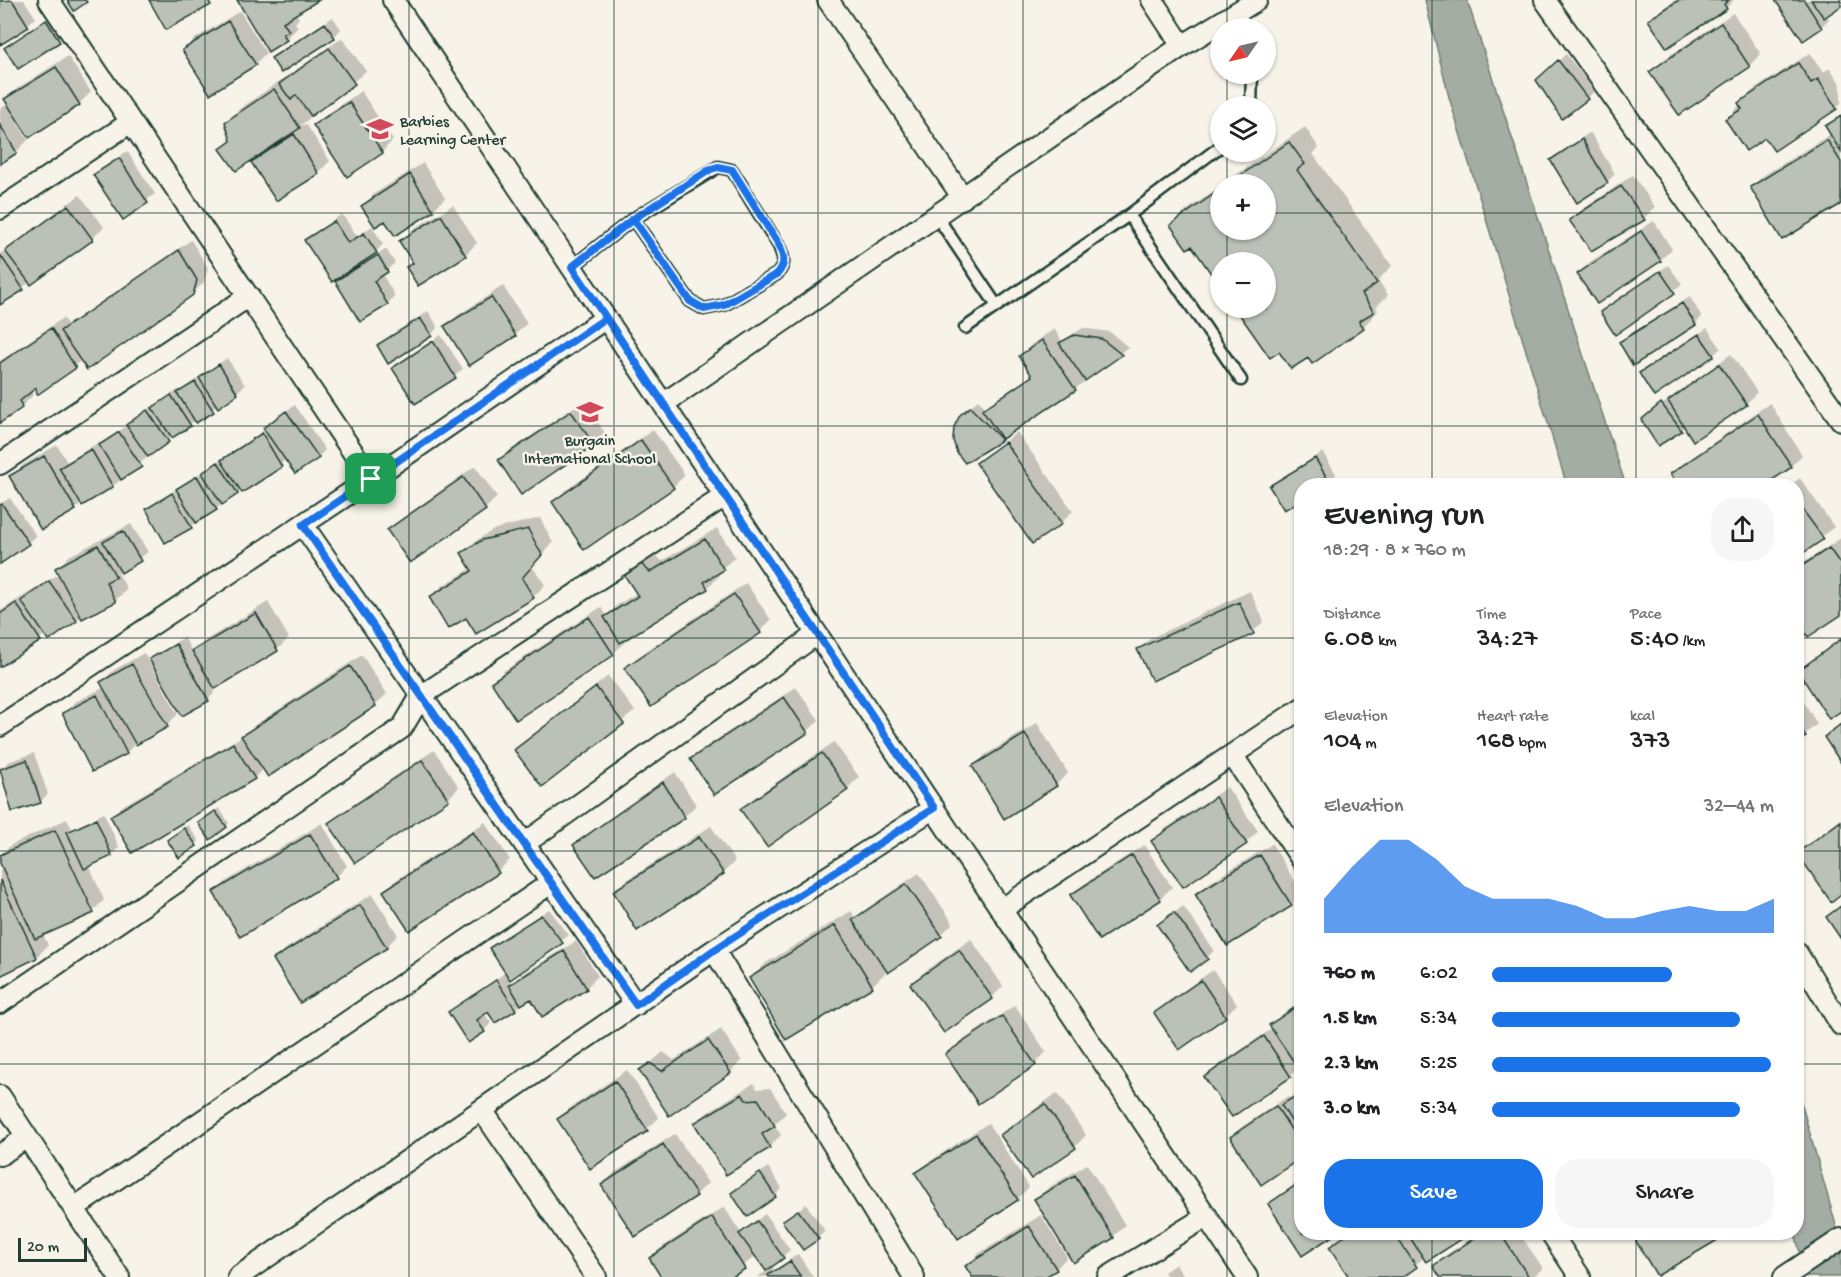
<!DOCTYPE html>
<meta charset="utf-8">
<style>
body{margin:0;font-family:"Gochi Hand",sans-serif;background:#f6f6f6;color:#202124;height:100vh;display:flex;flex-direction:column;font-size:22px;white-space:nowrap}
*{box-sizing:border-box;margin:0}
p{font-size:20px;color:#757577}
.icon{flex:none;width:33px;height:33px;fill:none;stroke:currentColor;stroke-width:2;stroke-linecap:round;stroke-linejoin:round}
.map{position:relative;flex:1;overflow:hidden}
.drawer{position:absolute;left:1294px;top:478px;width:510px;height:762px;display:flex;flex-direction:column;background:#fff;border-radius:24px;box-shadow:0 2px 4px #0004}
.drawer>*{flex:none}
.needle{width:39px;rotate:236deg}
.fabs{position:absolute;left:1210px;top:18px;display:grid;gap:12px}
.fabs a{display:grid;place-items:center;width:66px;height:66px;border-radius:50%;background:#fff;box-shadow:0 2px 4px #0004;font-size:30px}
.scale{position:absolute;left:18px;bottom:15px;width:69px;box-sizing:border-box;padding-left:6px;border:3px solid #1f3d34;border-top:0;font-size:16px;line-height:21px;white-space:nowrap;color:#1f3d34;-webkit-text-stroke:4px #f7f3e8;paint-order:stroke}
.pin{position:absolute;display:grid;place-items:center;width:51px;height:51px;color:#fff;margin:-26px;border-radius:12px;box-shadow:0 3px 9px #0006}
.round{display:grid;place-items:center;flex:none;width:63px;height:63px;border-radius:24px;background:#f6f6f6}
.overview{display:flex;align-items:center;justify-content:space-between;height:102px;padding:0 30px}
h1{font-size:33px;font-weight:600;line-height:45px}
.stats{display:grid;grid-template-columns:repeat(3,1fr);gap:9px;height:102px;padding:6px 30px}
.stats div{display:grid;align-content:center}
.stats b{font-size:26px;font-weight:600}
.stats small{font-size:16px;font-weight:400}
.stats p{font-size:16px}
.chart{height:168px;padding:12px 30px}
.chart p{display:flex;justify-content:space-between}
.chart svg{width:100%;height:108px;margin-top:6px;fill:#1a73e8;opacity:.7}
.primary-button{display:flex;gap:12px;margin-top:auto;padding:12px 30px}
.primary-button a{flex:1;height:69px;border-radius:24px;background:#1a73e8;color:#fff;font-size:24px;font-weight:600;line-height:69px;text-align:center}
.primary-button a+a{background:#f6f6f6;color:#202124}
ul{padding:0 30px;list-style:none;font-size:20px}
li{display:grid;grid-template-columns:96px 72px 1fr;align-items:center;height:45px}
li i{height:15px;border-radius:8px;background:#1a73e8}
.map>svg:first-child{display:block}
.water{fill:#a4ada3;stroke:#6f8077;stroke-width:1.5}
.shadow{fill:#0003}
.building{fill:#bbc1b6;stroke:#1f3d34;stroke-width:1.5}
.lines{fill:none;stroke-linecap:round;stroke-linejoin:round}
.service-casing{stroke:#1f3d34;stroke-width:15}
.minor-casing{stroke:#1f3d34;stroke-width:24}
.service{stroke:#f7f3e8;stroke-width:10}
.minor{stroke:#f7f3e8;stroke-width:20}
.route-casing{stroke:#fff;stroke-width:12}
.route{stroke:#1a73e8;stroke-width:8}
.grid{fill:none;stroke:#1f3d34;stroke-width:1.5;stroke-opacity:0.55}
.labels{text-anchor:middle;stroke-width:5;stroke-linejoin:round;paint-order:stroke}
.poi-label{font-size:16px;fill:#1f3d34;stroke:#f7f3e8;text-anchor:start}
</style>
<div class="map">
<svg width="1841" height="1277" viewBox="0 0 1841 1277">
<rect width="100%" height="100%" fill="#f7f3e8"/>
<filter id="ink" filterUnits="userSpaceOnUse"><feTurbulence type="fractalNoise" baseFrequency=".0167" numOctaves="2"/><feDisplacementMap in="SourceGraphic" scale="12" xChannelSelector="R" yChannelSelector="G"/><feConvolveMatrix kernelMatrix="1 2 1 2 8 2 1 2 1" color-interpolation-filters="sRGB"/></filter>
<g filter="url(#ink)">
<!-- water -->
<path class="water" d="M1425,0H1467L1626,486H1567L1449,97Z
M1797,1088L1841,1243V1277H1806L1795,1233Z"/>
<!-- shadow -->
<path class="shadow" d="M0,0H24L36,18L0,44Z
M238,0H317L296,13L299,18L295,23L298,27L286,39Z
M1675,0H1734L1726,8L1650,20Z
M1777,0H1841V4L1826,15L1829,19L1821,27L1803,39Z
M240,11L266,53L255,64L184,50L196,38Z
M1733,13L1761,54L1749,66L1651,72L1663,60Z
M54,14L67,33L18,67L6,48Z
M333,17L341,29L334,37L273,59Z
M342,38L366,71L300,126L306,124L330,161L318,173L276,199L251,159L222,149L232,139L226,122L238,110Z
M1810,53L1823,72L1830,68L1841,85V103L1837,107L1774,149L1766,136L1727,119L1752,91Z
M1566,54L1595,91L1587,98L1538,80Z
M68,56L91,92L79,104L29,136L13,111L11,112L28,140L16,152L0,162V109L9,103L6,100L18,88Z
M361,91L393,140L382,152L315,125L327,114Z
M1841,115V202L1752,187L1764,175L1831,134L1827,127Z
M1305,127L1319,148L1313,154L1392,266L1378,280L1388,295L1376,307L1378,311L1363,327L1308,356L1280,350L1271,356L1237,308H1266V262H1221V285L1192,244L1172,225L1187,210L1221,186V230H1266V184H1223Z
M1590,132L1615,174L1607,182L1552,160Z
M127,151L155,194L123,217L95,175Z
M423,163L445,198L433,210L395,234L385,219L363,206L374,194Z
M1633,175L1655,207L1644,218L1571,221L1583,209Z
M80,195L104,227L92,239L0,303V254Z
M453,205L477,243L465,255L408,268L414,262L401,241L413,229Z
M342,214L357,236L372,226L383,244L372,257L386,249L395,263L382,274L395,296L387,304L337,282L345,273L306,240Z
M1654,221L1672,249L1660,260L1597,302L1578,274L1590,262Z
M191,240L208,268L204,282L192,294L82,360L38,393L37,385L31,390L33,395L21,407L0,422V361L63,318L68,325Z
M1668,265L1682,284L1616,332L1602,313Z
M503,286L527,323L515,335L446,327L458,315Z
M1690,297L1702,317L1695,324L1621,342L1629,335Z
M428,311L438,327L431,335L379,346Z
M1083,328L1110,332L1128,347L1075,389L966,461L969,408L978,400L986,408L1033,374L1021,356L1032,344L1054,329L1062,341Z
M1707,328L1721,348L1713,355L1641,373Z
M441,335L463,369L416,402L394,368Z
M1731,354L1757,392L1746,404L1685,425L1681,430L1651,413Z
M227,358L245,385L237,392L175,434L113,486L42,528L11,477L23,465L57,445L67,462L99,442L101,445L155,404L156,406L179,389L180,391Z
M583,401L605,433L593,444L500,460L512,449Z
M1770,403L1802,455L1791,466L1760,486H1680L1672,474L1684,463Z
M295,405L325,450L318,457L287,459L191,526L147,509L266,429L272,420Z
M653,430L685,475L673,487L585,548L554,502L565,491Z
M1017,432L1073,511L1061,523L978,463Z
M1323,452L1336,474L1329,482L1321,486H1302V498L1271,487L1279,479Z
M475,466L497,497L485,509L389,531L401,519Z
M1800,478L1834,527L1797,555V486H1789Z
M10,498L36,536L0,563V504Z
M540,518L553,543L532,566L545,585L533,597L466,616L430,598L442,586L472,568L463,553L474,542L495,529Z
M131,524L148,552L118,573L127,589L115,601L46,634L0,665V611L60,573L57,568L69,556Z
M717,528L735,557L717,573L719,576L707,588L622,639L625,642L613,654L493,682L505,670L601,607L607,616L617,605L637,593L625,573L652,552L662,561Z
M1841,538V613L1797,617V567Z
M746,583L771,620L760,632L626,668L638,657Z
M1250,591L1264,621L1253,632L1139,649L1151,638Z
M268,602L289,638L277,650L213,688L215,692L208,700L151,659L184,637L193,653L206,640Z
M1841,638V709L1800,671Z
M144,653L178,714L167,725L136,743L126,753L64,713L75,702L105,687L102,682L114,670Z
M362,655L387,694L375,705L264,768L254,778L112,816L124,805L246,734L255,725Z
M608,676L635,711L542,785L516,750Z
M796,687L819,720L807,732L692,760L704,748Z
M1797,690L1817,724L1797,741Z
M1037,723L1068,773L1056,785L973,767L985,755Z
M834,742L859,777L847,789L742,810L754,798Z
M434,750L459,787L448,799L330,824L342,812Z
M34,753L48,794L40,802L13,810L0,770L8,762Z
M675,772L696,805L684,817L595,875L575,845L587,834Z
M1227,787L1258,831L1246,843L1153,841L1165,829Z
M219,808L229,823L226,826L203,820Z
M104,813L119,847L112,855L89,865L104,900L93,911L43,934L48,945L37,957L0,975V869L4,867L0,855L11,845L67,819L72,829Z
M1841,819V892L1798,854Z
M485,822L510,860L498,871L409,929L385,891L396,880Z
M322,823L347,866L336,877L215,892L227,881Z
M188,825L199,841L196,845L172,837Z
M711,826L735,861L723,873L615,892L627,880Z
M1272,844L1302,893L1291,905L1197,895L1209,883Z
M1144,845L1172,887L1160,899L1072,895L1084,884Z
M919,873L953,923L941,935L888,970L872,986L750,979L766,963L851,911L856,919L866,909Z
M372,894L398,935L386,947L275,959L287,948Z
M1183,906L1214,950L1207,958L1159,925Z
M549,909L569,935L508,979L511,985L523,974L576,941L598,976L586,988L531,997L515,1009L489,1010L484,1013L491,1023L484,1031L450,1012L506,972L491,948Z
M971,939L1003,986L992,998L912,984L924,972Z
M1213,970L1237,1004L1225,1016L1156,1013L1167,1002Z
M1302,1001V1071L1299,1067L1290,1076L1206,1077L1218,1065L1273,1028L1271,1025L1283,1014Z
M1015,1005L1046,1052L1035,1064L947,1054L959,1043Z
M721,1029L742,1061L730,1072L641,1071L663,1052L674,1060Z
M627,1070L659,1118L647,1129L590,1167L558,1119L570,1108Z
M754,1083L757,1089L770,1088L786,1113L774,1125L781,1135L769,1147L696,1123L708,1112Z
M1302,1090V1156L1231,1137L1243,1126L1288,1096L1290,1098Z
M1057,1093L1086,1135L1075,1147L1002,1135L1014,1124Z
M988,1123L1029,1187L1018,1199L958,1237L917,1174L929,1162Z
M675,1134L708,1183L696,1195L603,1185L614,1173Z
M1087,1164L1125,1225L1113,1237L1036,1200L1048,1188Z
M768,1167L782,1188L775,1196L733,1194Z
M1302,1179V1233H1334L1302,1254L1269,1204Z
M806,1204L825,1231L818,1238L784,1221Z
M724,1207L741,1233L765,1214L790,1250L771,1266L775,1271L798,1254L813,1277H757L767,1271L756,1256L729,1277H662L650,1258L662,1247Z
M1041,1215L1067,1257L1056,1269L1043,1277H974L967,1266L978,1254Z
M1346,1233H1468L1425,1257L1400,1277H1351L1331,1247Z
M1479,1233H1519L1543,1268L1533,1277H1442L1435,1267L1446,1255Z
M1176,1264L1185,1277H1167L1164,1272Z"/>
<!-- building -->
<path class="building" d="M12,0L29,27L0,45V1Z
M67,0H85L87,2L74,11Z
M149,0H208L211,5L166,30Z
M237,0H319L283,22L289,31L283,34L287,40L268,52Z
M1679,0H1729L1724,4L1727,9L1667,48L1648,20Z
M1775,0H1804L1822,28L1803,41Z
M1811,0H1841V6L1824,18Z
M46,20L60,42L18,69L4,48Z
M228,21L256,65L210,94L182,50Z
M325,23L335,38L281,73L271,58Z
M1721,23L1750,67L1679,115L1649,72Z
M329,48L355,84L311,116L296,95L291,100L279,84Z
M1558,60L1588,99L1562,119L1536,80Z
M1798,63L1811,83L1818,79L1837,109L1774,151L1765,138L1746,151L1725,119L1742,109L1738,103Z
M56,67L80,105L29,138L4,99Z
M274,89L300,128L236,171L220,149L231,141L225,122Z
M349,102L383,153L347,177L313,125Z
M1841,116V152L1825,126Z
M0,125L17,153L0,164Z
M294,134L319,174L276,201L251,162Z
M1582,139L1608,183L1577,203L1550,160Z
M1827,140L1841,162V204L1782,240L1750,187Z
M1289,142L1305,164L1297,170L1377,283L1362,294L1374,312L1359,321L1364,328L1312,364L1308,358L1291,369L1279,352L1270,358L1235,308H1266V262H1221V288L1192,246L1187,249L1170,225L1221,189V230H1266V184H1228Z
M119,158L148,203L123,220L93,175Z
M410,174L434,211L395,236L385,221L375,227L361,206Z
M1621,186L1645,220L1591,251L1569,220Z
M68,205L93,240L31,285L5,251Z
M441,215L466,256L418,286L406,267L413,263L399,241Z
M334,221L348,243L364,233L377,253L332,282L304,240Z
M1641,231L1661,261L1597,304L1577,274Z
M179,250L197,280L193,295L87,370L60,331Z
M378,255L388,272L374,281L388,305L360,322L335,281Z
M1,256L24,290L0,305V257Z
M1660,271L1675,293L1615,335L1600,312Z
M491,297L516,336L469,366L444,326Z
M1682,303L1696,325L1633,366L1619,342Z
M420,318L432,336L388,364L377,345Z
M51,328L76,368L37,395L36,388L20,401L22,408L0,423V363Z
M1699,334L1714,356L1654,397L1639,373Z
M1074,335L1102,339L1122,355L1085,381L1059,343Z
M1042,340L1076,390L1002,439L982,410L1032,376L1019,356Z
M433,341L456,378L415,404L392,368Z
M219,364L238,394L218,408L199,378Z
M1719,364L1747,405L1693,441L1668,401Z
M195,382L214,412L196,423L177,393Z
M171,395L191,426L172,438L152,408Z
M1661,403L1682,431L1658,446L1641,420Z
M970,407L1002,440L965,463L957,453L953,440L954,427L960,415Z
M147,410L169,442L148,457L126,425Z
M286,411L319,458L295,474L263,428Z
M571,411L594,445L521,495L498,460Z
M1758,414L1792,467L1763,486H1678L1670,474Z
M119,432L142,467L121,480L99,445Z
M262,433L282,467L242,493L221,460Z
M641,440L674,488L584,550L552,502Z
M1005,442L1062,524L1032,544L976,463Z
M91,449L113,487L82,506L59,468Z
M44,456L76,510L41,530L9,476Z
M1315,458L1330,483L1324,486H1302V500L1284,510L1269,486Z
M218,462L238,494L222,505L202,473Z
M197,476L217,510L196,523L176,489Z
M463,477L486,510L410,563L387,530Z
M172,493L192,528L165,543L146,509Z
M1797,502L1824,539L1797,557Z
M2,504L29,544L0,564V505Z
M528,529L542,555L522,578L534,598L476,634L466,618L448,629L429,597L472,571L461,553L482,540Z
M123,531L141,561L121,573L103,542Z
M705,539L724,570L704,582L708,589L620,643L604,617L638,596L623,573L640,563L650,572Z
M98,545L116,577L106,582L116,602L82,619L55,568Z
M1829,548L1841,565V615L1808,637L1797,620V569Z
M49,581L77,621L49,641L21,601Z
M734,594L761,633L651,707L624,668Z
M1239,602L1254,634L1152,681L1137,649Z
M16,603L41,641L0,667V614Z
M256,613L278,651L215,689L192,651Z
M589,617L614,655L516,720L491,682Z
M1841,639V711L1829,719L1798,671Z
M176,644L209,701L182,716L149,659Z
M132,664L168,727L136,745L100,682Z
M350,666L376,706L268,777L241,736Z
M596,687L624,724L542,787L514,750Z
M97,695L127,754L92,772L62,713Z
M784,697L808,733L714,795L690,759Z
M1797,721L1806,737L1797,742Z
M1841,724V763L1824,737Z
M1025,734L1057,786L1004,819L972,766Z
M233,743L255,779L132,853L110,816Z
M822,753L848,790L767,847L740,809Z
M27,760L41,803L12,812L0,769Z
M422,760L449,800L355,863L328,823Z
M663,782L685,818L595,877L573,845Z
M1215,797L1247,844L1183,887L1151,841Z
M215,811L227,827L210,840L198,823Z
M96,819L112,856L84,869L67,832Z
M1841,821V894L1831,902L1797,853Z
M184,828L197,846L179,858L167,840Z
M55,830L94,913L35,939L0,863V855Z
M473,832L499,873L409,931L383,891Z
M310,834L337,878L240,937L213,892Z
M699,837L724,874L637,931L613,891Z
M1132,855L1161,900L1099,940L1070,895Z
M1260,855L1292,906L1227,946L1195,894Z
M0,880L37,958L0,976Z
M906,884L942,936L888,973L852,920Z
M360,905L387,948L300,1003L273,959Z
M1841,906V939L1826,917Z
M1174,912L1208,959L1190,972L1157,925Z
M541,915L563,943L510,980L489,948Z
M835,925L873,987L786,1040L749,978Z
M959,950L993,999L944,1033L910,984Z
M564,951L587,989L542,1017L531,999L521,1005L509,985Z
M496,980L516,1010L495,1023L488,1012L477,1020L485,1032L468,1043L448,1012Z
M1201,980L1226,1017L1179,1050L1154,1013Z
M1302,1003V1074L1269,1025Z
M1002,1016L1036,1065L978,1104L945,1054Z
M1264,1036L1291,1077L1232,1117L1204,1077Z
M708,1040L731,1073L669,1116L639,1070L650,1063L662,1071Z
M615,1081L648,1131L590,1169L557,1119Z
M742,1094L746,1100L758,1099L775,1126L762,1134L770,1148L726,1175L694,1123Z
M1299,1094L1302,1098V1138L1281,1105Z
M1045,1104L1076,1148L1031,1179L1000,1135Z
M1276,1106L1302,1146V1157L1261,1185L1230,1137Z
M976,1134L1018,1200L958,1239L915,1173Z
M663,1144L697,1196L635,1237L601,1185Z
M760,1173L776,1197L747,1217L731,1193Z
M1075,1175L1114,1238L1073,1263L1034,1199Z
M1302,1181V1233H1337L1302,1256L1268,1204Z
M798,1210L819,1239L803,1250L782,1221Z
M712,1217L745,1269L732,1277H661L649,1258Z
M757,1221L784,1258L766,1271L739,1234Z
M1029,1226L1057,1270L1045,1277H972L965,1266Z
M1349,1233H1394L1417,1267L1403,1277H1349L1329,1247Z
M1407,1233H1471L1426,1262Z
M1482,1233H1500L1529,1277H1440L1433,1266Z
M1631,1233H1724L1726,1235L1657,1276Z
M790,1261L801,1277H769L768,1275Z"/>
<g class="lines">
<!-- service casing -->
<g class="service-casing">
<path id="service" d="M1251,106L1252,74
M936,215L997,306
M1129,215L1241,380
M572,267L633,219L718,167L732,170L779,246C784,258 786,264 777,274L724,305L704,309L690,301L633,219
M965,328L1129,215L1221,146"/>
</g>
<!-- minor casing -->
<g class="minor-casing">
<path id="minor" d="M49,0L371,479
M393,0L1247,1277
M828,0L963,198
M1152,0L1182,46
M1545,0L1841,420
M0,209L131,122
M663,404L1182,46L1257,0
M0,464L249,296
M303,525L636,1005
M0,726L371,479L606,318
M1233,756L1302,860
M524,844L817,634
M1002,909L1302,708
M714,950L914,1277
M1797,953L1841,1025
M0,1003L402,728L421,696L725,496
M0,1096L119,1277
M482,1110L596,1277
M0,1155L27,1137
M74,1208L551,883
M1551,1233L1580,1277
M238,1277L714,950L934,808
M1108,1277L1207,1216
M1784,1277L1841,1239"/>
</g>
<!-- service -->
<use href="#service" class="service"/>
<!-- minor -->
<use href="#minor" class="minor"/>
</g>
</g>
<g class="lines" filter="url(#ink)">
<!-- route casing -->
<g class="route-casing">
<path id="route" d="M371,479L303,525L636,1005L714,950L934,808C813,628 693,447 572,267L633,219L711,169L718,167L732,170L780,246C784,258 786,264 777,274L724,305L704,309L690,301L633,219L572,267L606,318L371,479"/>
</g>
<!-- route -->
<use href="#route" class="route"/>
</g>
<!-- grid -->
<path class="grid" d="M205,0V1277M409,0V1277M614,0V1277M818,0V1277M1023,0V1277M1227,0V28M1432,0V486M1636,0V486M1227,74V106M1227,152V184M0,213H1221M1266,213H1841M1227,230V262M1227,308V1277M0,426H1841M0,638H1302M1797,638H1841M0,851H1302M1797,851H1841M0,1064H1302M1797,1064H1841M1432,1233V1277M1636,1233V1277"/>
<!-- icons -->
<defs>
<g id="school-bare" transform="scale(2.07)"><path d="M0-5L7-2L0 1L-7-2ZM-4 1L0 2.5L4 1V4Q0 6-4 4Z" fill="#d1495b" stroke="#f7f3e8" stroke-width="2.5" paint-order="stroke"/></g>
</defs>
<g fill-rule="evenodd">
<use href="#school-bare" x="380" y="129"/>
<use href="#school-bare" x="590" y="412"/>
</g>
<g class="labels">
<!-- poi labels -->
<g class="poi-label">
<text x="400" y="126">Barbies<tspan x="400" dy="18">Learning Center</tspan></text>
<text x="590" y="445" text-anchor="middle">Burgain<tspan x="590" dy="18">International School</tspan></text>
</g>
</g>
</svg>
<div class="fabs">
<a><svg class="needle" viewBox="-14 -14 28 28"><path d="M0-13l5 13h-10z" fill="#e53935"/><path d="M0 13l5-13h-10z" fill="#757577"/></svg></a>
<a><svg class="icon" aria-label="layers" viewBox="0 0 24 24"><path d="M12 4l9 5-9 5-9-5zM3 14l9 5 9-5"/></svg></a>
<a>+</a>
<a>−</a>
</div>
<div class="scale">20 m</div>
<div class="pin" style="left:371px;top:479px;background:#1e9e55"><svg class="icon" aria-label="arrive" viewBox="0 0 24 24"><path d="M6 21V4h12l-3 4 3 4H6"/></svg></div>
<section class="drawer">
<div class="overview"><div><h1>Evening run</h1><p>18:29 · 8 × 760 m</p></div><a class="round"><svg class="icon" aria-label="share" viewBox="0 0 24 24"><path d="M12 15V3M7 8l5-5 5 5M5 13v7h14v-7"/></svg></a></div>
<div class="stats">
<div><p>Distance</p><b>6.08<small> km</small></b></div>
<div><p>Time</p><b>34:27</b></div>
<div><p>Pace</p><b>5:40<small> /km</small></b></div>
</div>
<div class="stats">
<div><p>Elevation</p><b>104<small> m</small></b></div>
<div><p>Heart rate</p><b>168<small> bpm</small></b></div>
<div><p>kcal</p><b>373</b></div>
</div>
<div class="chart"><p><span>Elevation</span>32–44 m</p>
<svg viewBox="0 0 160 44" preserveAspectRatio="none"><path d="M0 44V30L10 17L20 6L30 6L40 14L50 25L60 30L70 30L80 30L90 33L100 38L110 38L120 35L130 33L140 35L150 35L160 30V44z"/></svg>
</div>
<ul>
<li><b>760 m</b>6:02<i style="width:64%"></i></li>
<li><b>1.5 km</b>5:34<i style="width:88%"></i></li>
<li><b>2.3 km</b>5:25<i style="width:99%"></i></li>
<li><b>3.0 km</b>5:34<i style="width:88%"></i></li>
</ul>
<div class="primary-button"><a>Save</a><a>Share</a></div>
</section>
</div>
